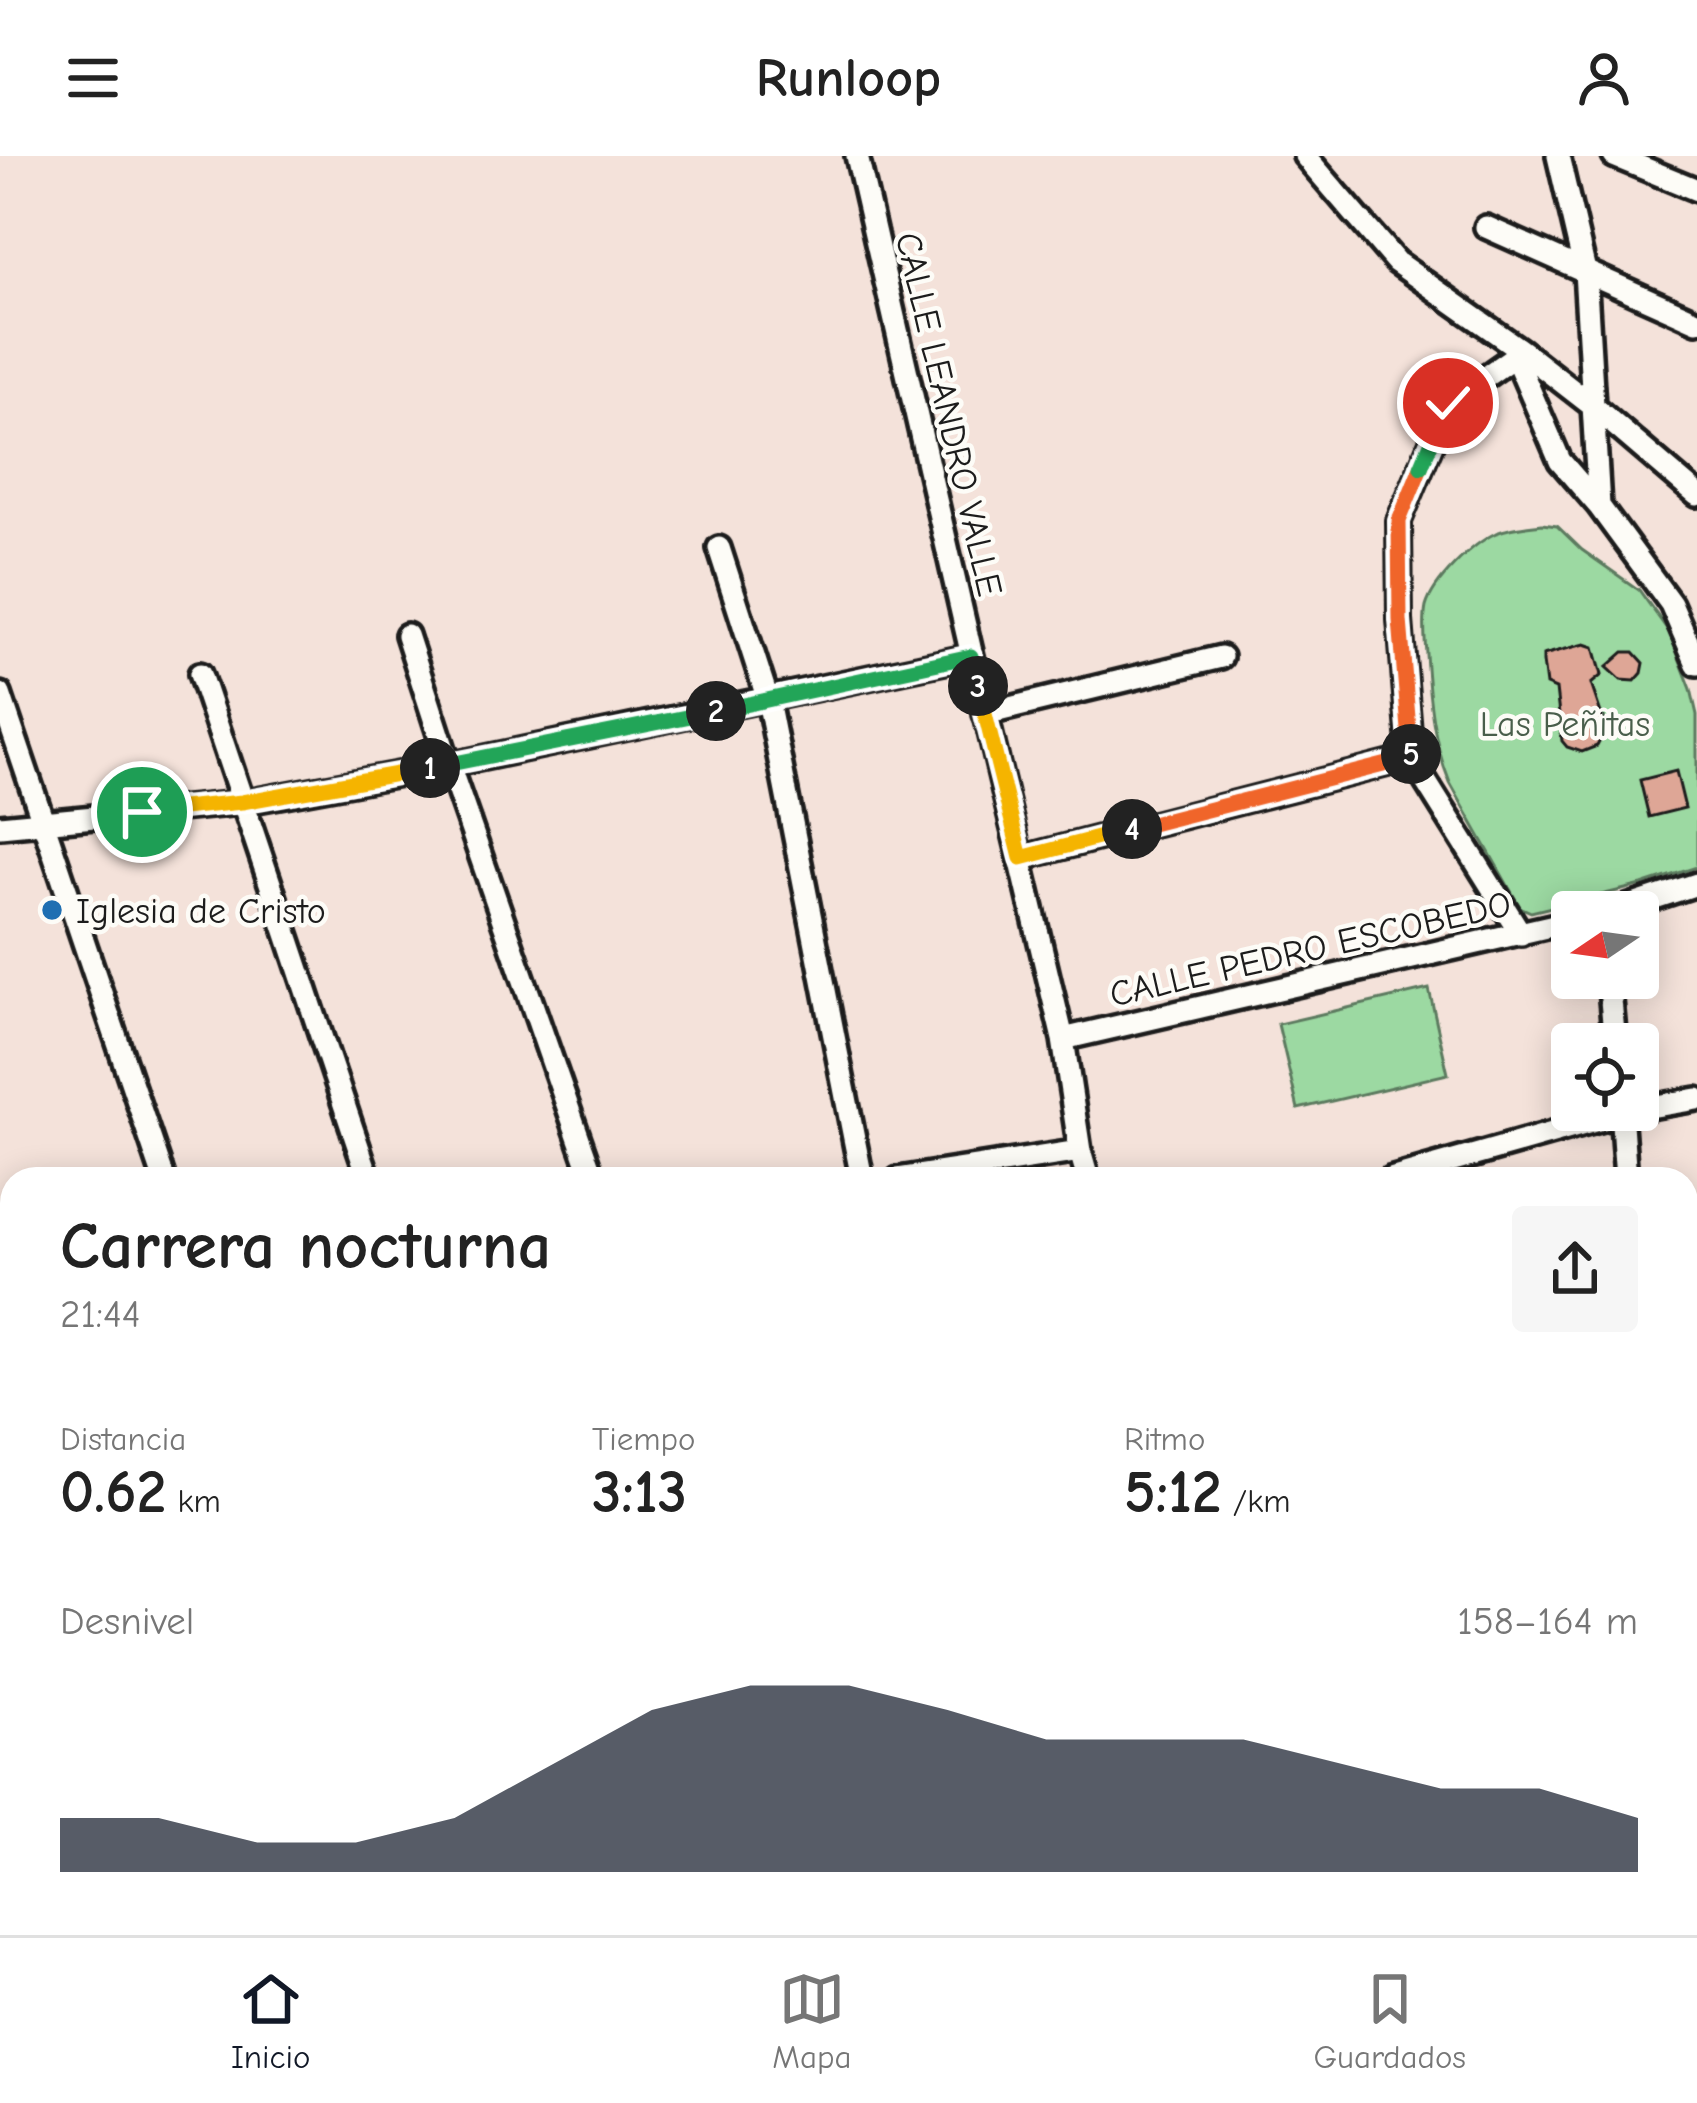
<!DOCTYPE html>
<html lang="es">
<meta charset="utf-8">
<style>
body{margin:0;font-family:"Comic Neue",sans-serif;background:#f6f6f6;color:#222;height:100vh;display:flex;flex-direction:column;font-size:45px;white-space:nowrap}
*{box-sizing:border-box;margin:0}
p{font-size:39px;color:#767676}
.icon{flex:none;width:66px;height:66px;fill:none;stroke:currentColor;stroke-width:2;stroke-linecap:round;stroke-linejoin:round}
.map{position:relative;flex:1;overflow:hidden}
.details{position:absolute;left:0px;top:1011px;width:1698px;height:768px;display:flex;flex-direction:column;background:#fff;border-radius:36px 36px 0 0;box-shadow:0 6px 30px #0003}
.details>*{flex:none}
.needle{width:78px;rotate:257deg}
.buttons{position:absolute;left:1551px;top:735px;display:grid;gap:24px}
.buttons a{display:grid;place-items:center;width:108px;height:108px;border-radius:12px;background:#fff;box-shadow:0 6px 30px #0003;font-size:60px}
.pin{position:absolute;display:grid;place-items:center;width:102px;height:102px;color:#fff;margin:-51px;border:6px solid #fff;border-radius:50%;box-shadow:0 3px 12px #0007}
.km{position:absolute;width:60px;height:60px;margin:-30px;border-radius:50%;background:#222;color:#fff;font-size:33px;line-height:60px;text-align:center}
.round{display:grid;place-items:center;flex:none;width:126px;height:126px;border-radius:12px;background:#f6f6f6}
.summary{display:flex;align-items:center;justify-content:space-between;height:204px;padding:0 60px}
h1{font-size:66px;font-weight:700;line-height:90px}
.stats{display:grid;grid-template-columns:repeat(3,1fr);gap:18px;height:204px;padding:12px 60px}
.stats div{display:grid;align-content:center}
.stats b{font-size:60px;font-weight:700}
.stats small{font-size:33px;font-weight:400}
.stats p{font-size:33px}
.chart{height:336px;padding:24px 60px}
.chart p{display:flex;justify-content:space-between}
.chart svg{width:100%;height:216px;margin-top:12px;fill:#111827;opacity:.7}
header{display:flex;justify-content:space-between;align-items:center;height:156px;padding:0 60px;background:#fff;font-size:54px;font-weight:700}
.tab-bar{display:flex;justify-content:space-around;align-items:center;height:168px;border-top:3px solid #e0e0e0;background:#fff;font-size:33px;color:#767676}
.tab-bar a{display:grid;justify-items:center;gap:6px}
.tab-bar .active{color:#111827}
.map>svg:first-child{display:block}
.green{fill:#9cd9a2;stroke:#5c7a5f;stroke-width:3}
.building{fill:#dea696;stroke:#1c1c1c;stroke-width:3}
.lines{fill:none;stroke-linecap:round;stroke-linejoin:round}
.minor-casing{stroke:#1c1c1c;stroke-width:30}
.major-casing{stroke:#1c1c1c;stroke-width:36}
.minor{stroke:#fdfcf7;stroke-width:21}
.major{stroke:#f8deab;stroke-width:27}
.split-1-casing{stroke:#fff;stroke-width:24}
.split-2-casing{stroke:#fff;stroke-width:24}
.split-3-casing{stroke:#fff;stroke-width:24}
.split-4-casing{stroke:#fff;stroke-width:24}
.split-5-casing{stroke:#fff;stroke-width:24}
.split-6-casing{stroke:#fff;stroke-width:24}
.split-7-casing{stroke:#fff;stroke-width:24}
.split-1{stroke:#f5b400;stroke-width:15}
.split-2{stroke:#22a559;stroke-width:15}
.split-3{stroke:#22a559;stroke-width:15}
.split-4{stroke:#f5b400;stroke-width:15}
.split-5{stroke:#f0652b;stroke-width:15}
.split-6{stroke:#f0652b;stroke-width:15}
.split-7{stroke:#22a559;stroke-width:15}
.poi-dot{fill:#1f6fb2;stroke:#fdfcf7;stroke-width:4.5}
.labels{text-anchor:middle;stroke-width:9;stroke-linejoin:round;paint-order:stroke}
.street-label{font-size:36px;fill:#1c1c1c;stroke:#fdfcf7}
.park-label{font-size:36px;fill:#495e4b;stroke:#fdfcf7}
.poi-label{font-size:36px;fill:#1c1c1c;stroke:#fdfcf7;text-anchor:start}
</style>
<header><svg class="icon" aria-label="menu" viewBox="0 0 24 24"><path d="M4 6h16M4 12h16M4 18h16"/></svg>Runloop<svg class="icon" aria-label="person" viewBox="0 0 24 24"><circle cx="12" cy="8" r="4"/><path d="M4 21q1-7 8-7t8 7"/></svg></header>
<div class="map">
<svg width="1697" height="1779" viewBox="0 0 1697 1779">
<rect width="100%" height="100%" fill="#f4e2da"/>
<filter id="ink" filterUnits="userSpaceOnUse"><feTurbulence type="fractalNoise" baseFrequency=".00833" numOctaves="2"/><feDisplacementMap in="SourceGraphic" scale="24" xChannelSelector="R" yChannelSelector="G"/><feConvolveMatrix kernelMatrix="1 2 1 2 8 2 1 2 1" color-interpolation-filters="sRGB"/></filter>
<g filter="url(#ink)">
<!-- green -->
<path class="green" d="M1542,368L1557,370L1582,394L1639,434L1669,476L1691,533L1697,559V711L1642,729L1531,756L1520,751L1450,627C1433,585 1429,543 1426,498C1425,483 1423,466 1426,451C1433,426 1472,388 1496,377C1510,371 1526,370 1542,368Z
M1429,833L1448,918L1298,953L1278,868Z"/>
<!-- building -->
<path class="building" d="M1585,488L1594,491L1602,519L1591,528L1605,569L1604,577L1597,590L1582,596L1567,591L1562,585L1556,533L1546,529L1543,506V499Z
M1624,496H1634L1644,507L1642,517L1635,525L1621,524L1607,511Z
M1676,615L1685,652L1649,661L1640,624Z"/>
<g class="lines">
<!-- minor casing -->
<g class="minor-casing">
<path id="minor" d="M857,0L972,500L1063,883L1080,995L1088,1023
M1305,0L1396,106L1522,195L1594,251L1697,339
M1558,0L1585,115L1599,350L1671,448L1697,508
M1614,0L1697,34
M1486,71L1697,165
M1515,200L1560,305L1599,350
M719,392L768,544L862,1023
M407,479L449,609L593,1023
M200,518L369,1023
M0,538L164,1023
M985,558L1221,501
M0,670L241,647L449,609L972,500
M1021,702L1411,602
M1612,756L1697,728
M1521,778L1411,602L1400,464L1399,365L1448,247L1522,195
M1609,822L1615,888
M1063,883L1572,765
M1638,953L1697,943
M1621,954L1626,1023
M898,1023L1080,995
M1390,1023L1634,954
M0,1069L12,1108
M0,1156L12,1154
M1686,1211L1697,1210
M0,1307L12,1306
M521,1767L522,1779
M974,1767L976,1779
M1242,1767L1243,1779
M1523,1767V1779
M1677,1767L1678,1779"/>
</g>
<!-- major casing -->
<g class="major-casing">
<path id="major" d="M0,1627L12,1629
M1686,1667H1697"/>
</g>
<!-- minor -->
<use href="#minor" class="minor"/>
<!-- major -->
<use href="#major" class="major"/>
</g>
</g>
<g class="lines" filter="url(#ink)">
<!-- split-1 casing -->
<g class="split-1-casing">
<path id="split-1" d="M142,656L242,646L430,612"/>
</g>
<!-- split-2 casing -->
<g class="split-2-casing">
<path id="split-2" d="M430,612L716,555"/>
</g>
<!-- split-3 casing -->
<g class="split-3-casing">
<path id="split-3" d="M716,555L971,500L978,530"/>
</g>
<!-- split-4 casing -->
<g class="split-4-casing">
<path id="split-4" d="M978,530L1021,702L1132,673"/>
</g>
<!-- split-5 casing -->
<g class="split-5-casing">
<path id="split-5" d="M1132,673L1411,602V598"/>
</g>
<!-- split-6 casing -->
<g class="split-6-casing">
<path id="split-6" d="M1411,598L1400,464L1399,365L1421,311"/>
</g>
<!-- split-7 casing -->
<g class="split-7-casing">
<path id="split-7" d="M1421,311L1448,247"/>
</g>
<!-- split-1 -->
<use href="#split-1" class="split-1"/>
<!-- split-2 -->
<use href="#split-2" class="split-2"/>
<!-- split-3 -->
<use href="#split-3" class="split-3"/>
<!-- split-4 -->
<use href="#split-4" class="split-4"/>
<!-- split-5 -->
<use href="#split-5" class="split-5"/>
<!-- split-6 -->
<use href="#split-6" class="split-6"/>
<!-- split-7 -->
<use href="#split-7" class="split-7"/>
</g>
<!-- markers -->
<circle class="poi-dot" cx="52" cy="754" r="12"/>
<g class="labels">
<!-- street labels -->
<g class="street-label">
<text transform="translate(950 258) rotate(77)" y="13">CALLE LEANDRO VALLE</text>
<text transform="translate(1310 792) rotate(-13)" y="13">CALLE PEDRO ESCOBEDO</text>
</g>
<!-- park labels -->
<g class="park-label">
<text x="1565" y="580">Las Peñitas</text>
</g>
<!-- poi labels -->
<g class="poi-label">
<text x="76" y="767">Iglesia de Cristo</text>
</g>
</g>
</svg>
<div class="buttons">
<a><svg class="needle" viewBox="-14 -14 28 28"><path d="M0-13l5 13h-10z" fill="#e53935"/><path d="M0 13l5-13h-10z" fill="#767676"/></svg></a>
<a><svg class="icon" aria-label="locate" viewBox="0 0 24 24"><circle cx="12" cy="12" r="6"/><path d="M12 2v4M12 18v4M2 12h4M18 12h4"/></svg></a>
</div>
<div class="pin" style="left:142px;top:656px;background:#1e9e55"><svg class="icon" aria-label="arrive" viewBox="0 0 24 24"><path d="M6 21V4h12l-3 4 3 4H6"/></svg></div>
<div class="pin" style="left:1448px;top:247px;background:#d93025"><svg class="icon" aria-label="check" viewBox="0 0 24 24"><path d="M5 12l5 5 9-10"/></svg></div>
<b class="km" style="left:430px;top:612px">1</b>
<b class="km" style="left:716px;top:555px">2</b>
<b class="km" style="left:978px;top:530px">3</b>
<b class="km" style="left:1132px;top:673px">4</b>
<b class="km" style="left:1411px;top:598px">5</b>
<section class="details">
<div class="summary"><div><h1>Carrera nocturna</h1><p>21:44</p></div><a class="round"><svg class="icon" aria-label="share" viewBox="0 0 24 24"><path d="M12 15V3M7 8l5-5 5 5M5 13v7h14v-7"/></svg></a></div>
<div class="stats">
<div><p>Distancia</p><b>0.62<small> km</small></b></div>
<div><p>Tiempo</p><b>3:13</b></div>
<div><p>Ritmo</p><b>5:12<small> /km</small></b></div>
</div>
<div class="chart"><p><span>Desnivel</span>158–164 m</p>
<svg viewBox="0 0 160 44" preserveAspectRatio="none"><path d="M0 44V33L10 33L20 38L30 38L40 33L50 22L60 11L70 6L80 6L90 11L100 17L110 17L120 17L130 22L140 27L150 27L160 33V44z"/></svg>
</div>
</section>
</div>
<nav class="tab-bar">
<a class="active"><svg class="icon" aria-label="home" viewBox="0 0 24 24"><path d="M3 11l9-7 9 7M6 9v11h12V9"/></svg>Inicio</a>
<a><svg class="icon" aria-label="map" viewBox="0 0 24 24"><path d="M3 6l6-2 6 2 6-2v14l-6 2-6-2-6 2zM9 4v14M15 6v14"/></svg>Mapa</a>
<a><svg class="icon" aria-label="saved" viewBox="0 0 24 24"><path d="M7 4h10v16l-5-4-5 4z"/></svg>Guardados</a>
</nav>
